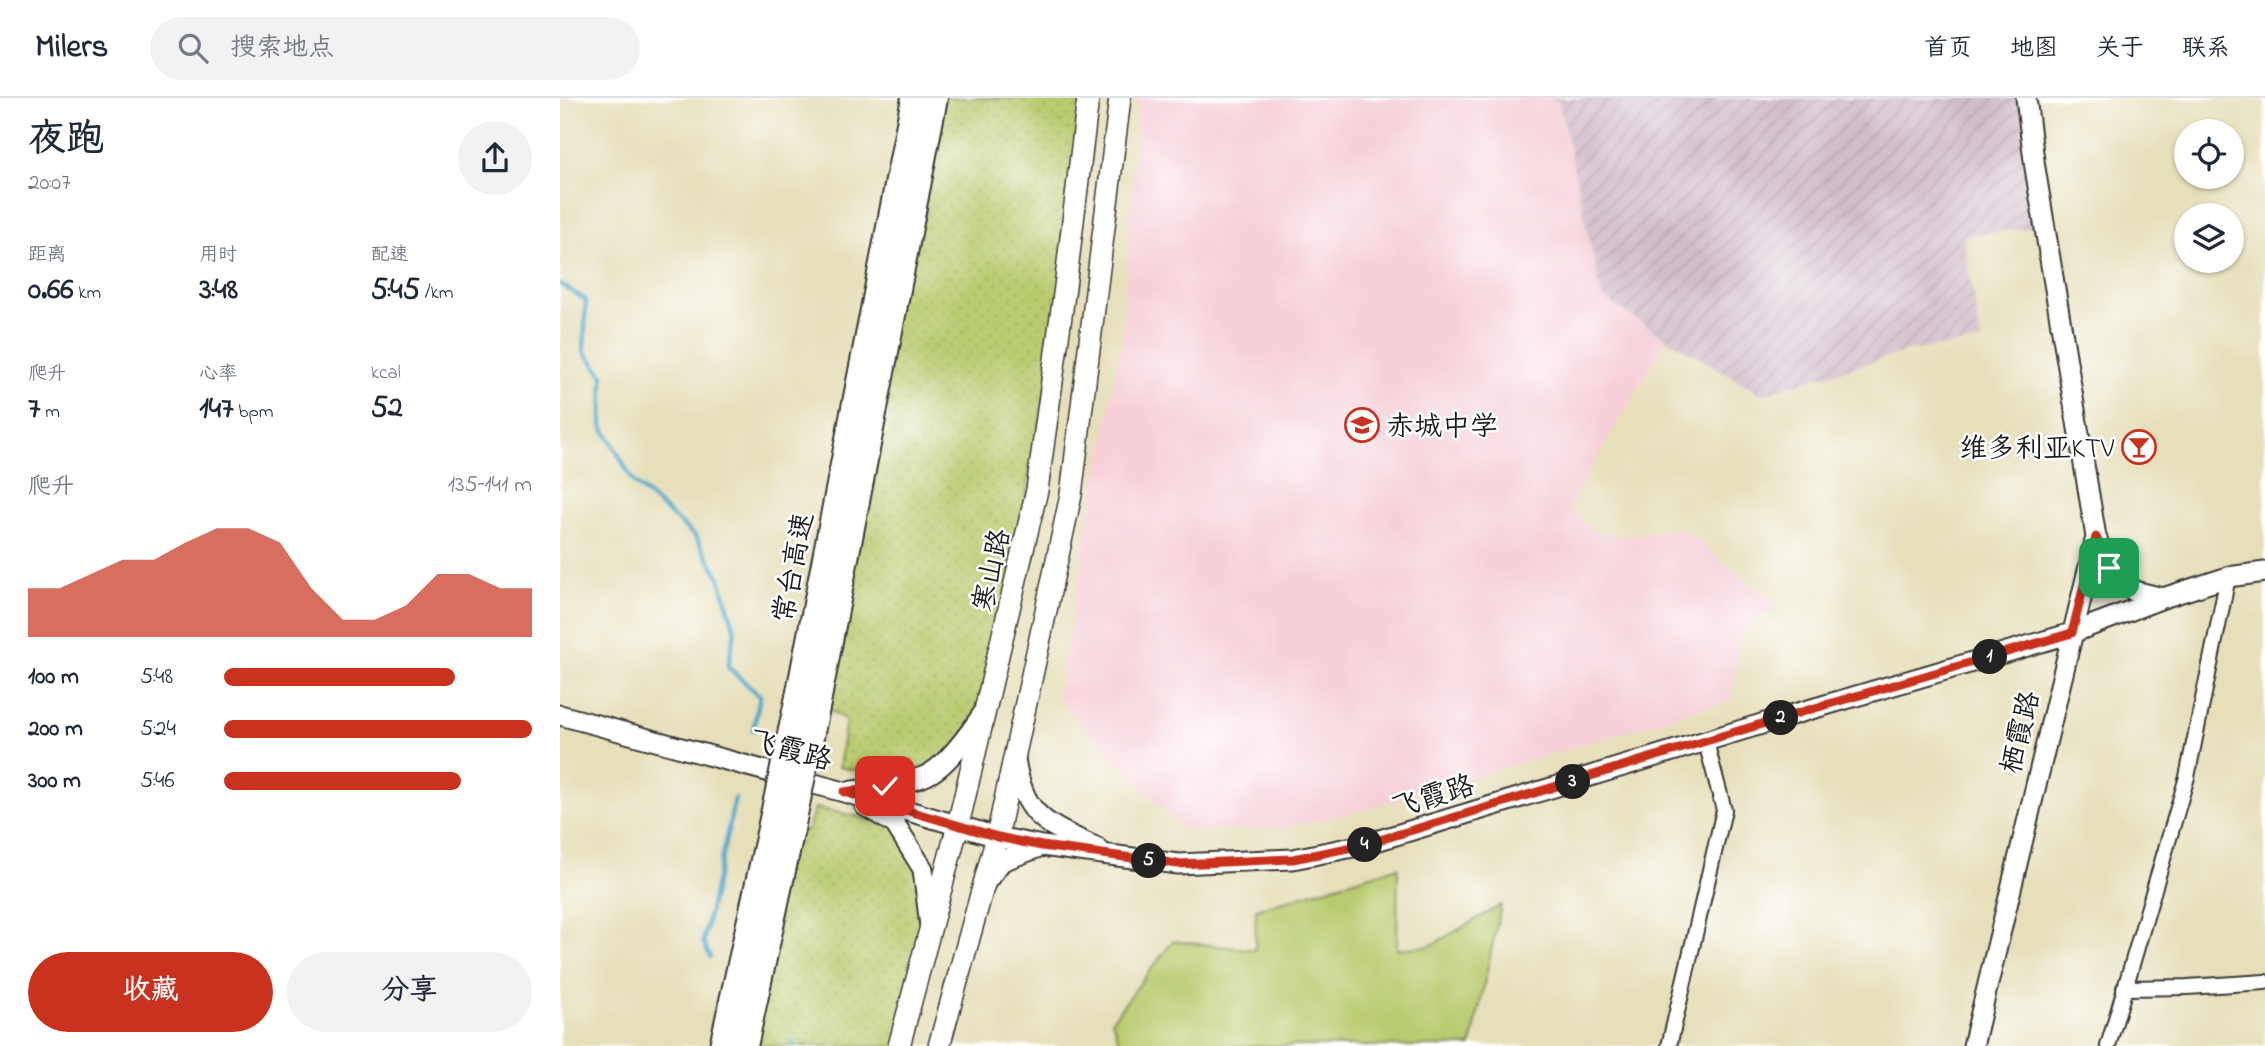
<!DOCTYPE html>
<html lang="zh">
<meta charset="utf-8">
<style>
body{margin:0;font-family:"Indie Flower","LXGW WenKai TC",sans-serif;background:#f2f2f3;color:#1f2937;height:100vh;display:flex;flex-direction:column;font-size:26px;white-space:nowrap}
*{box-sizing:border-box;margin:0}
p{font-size:23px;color:#747a83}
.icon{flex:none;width:38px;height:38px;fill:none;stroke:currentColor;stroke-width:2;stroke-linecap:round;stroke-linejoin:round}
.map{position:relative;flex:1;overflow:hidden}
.drawer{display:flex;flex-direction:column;background:#fff;width:560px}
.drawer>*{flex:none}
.buttons{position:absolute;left:1614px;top:21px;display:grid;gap:14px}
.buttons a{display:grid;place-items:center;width:70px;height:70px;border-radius:50%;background:#fff;box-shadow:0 2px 5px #0004;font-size:35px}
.pin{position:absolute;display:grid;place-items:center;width:60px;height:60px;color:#fff;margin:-30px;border-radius:14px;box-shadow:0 4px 10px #0006}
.km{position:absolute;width:35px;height:35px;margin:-18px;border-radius:50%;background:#222;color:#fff;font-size:19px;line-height:35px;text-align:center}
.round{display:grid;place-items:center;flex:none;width:74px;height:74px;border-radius:37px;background:#f2f2f3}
.summary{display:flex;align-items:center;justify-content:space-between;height:119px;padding:0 28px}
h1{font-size:38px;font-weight:800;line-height:52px}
.stats{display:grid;grid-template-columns:repeat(3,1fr);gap:10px;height:119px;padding:7px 28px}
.stats div{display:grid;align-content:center}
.stats b{font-size:30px;font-weight:800}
.stats small{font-size:19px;font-weight:400}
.stats p{font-size:19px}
.chart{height:196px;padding:14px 28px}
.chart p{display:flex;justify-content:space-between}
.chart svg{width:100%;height:126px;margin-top:7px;fill:#c8321e;opacity:.7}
.button{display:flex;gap:14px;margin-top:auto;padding:14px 28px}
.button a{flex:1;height:80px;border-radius:42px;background:#c8321e;color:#fff;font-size:28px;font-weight:800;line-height:80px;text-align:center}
.button a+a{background:#f2f2f3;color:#1f2937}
ul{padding:0 28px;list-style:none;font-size:23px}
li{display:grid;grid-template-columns:112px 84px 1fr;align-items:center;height:52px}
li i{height:18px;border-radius:9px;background:#c8321e}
header{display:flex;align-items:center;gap:42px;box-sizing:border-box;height:98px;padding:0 35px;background:#fff;border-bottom:2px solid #e0e1e3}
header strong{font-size:33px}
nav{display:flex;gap:38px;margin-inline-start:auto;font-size:24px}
.search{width:490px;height:63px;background:#f2f2f3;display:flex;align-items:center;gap:18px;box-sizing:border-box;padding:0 24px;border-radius:38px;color:#747a83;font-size:26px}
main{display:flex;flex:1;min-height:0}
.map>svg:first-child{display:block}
.built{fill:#f6cfd8}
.industrial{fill:url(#industrial-furrows)}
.grass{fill:url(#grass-dots);stroke:#6a7446;stroke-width:2}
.park{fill:#b9cb6f;stroke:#6a7446;stroke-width:2}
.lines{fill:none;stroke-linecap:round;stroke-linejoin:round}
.stream{stroke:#4aa5c8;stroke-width:4.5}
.street-casing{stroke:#3a3934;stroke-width:18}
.secondary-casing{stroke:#3a3934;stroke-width:23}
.primary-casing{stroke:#3a3934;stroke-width:24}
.highway-casing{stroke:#3a3934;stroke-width:28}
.street{stroke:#fff;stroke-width:14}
.secondary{stroke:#fff;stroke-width:19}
.primary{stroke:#fff;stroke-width:21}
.highway{stroke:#fff;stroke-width:24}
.highway-bridge-casing{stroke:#3a3934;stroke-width:28;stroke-linecap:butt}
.highway-bridge{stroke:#fff;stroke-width:24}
.route-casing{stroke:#fff;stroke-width:14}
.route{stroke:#c8321e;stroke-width:9}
.labels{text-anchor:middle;stroke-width:5;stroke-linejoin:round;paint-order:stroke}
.poi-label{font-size:28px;fill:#1c1c1c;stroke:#fff;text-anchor:start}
.street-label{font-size:28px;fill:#1c1c1c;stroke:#fff}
</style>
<header>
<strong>Milers</strong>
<div class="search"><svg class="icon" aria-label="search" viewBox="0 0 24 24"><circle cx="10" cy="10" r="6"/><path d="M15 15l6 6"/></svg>搜索地点</div>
<nav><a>首页</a><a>地图</a><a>关于</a><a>联系</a></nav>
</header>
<main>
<section class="drawer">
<div class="summary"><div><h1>夜跑</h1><p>20:07</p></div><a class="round"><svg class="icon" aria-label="share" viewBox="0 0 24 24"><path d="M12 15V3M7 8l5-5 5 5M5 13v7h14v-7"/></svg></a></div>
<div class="stats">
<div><p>距离</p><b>0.66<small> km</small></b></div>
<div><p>用时</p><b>3:48</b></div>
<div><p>配速</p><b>5:45<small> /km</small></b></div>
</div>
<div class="stats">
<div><p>爬升</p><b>7<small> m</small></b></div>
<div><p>心率</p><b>147<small> bpm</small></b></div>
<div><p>kcal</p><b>52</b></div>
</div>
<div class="chart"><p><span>爬升</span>135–141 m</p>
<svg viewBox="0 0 160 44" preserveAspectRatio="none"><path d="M0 44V27L10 27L20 22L30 17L40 17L50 11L60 6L70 6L80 11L90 27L100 38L110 38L120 33L130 22L140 22L150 27L160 27V44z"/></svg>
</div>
<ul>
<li><b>100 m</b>5:48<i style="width:75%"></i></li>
<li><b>200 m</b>5:24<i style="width:100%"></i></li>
<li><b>300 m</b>5:46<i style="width:77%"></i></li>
</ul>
<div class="button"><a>收藏</a><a>分享</a></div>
</section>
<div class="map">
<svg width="1705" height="948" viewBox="0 0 1705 948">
<defs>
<pattern id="industrial-furrows" width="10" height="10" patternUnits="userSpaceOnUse" patternTransform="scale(1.75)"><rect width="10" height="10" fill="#d1bdca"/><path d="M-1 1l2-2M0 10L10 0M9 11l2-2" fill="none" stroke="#b3a2ad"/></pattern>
<pattern id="grass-dots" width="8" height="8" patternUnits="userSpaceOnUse" patternTransform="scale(1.75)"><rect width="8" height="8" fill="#b9cb6f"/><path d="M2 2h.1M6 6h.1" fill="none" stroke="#9eae60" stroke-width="1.8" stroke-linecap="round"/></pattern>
</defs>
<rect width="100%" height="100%" fill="#fff"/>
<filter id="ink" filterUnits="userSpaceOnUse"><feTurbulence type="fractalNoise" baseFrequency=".0143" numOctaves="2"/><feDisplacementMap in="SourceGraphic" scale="14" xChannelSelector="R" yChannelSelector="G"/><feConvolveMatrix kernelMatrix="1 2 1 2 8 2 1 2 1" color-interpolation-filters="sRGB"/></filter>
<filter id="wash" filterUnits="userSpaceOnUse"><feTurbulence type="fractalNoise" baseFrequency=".00686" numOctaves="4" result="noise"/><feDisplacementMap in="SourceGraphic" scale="28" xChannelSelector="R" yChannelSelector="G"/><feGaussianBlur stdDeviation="1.57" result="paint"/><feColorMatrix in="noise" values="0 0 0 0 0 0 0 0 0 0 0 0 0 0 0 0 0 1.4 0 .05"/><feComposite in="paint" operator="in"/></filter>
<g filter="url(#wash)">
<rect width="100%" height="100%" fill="#e6dfba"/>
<!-- built -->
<path class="built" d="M578,0H986L999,3L1042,199L1107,241L1009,409L1034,434L1057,438L1122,431L1217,507L1180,536L1171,602L786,717L716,731L624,733L497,600L561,245Z"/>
<!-- industrial -->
<path class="industrial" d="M986,0H1466L1485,128L1403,138L1421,243L1348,253L1202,296L1107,241L1042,199L999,3Z"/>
<!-- grass -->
<path class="grass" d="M375,0H528L505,189L427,611L368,677L325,688L310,676L279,669L286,622L258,605Z
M255,710L335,726L363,771L371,829L339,948H185L232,731L247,733Z"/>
<!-- park -->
<path class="park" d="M838,769L837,851L870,848L941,807L911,948H561L552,922L613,843L695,852L696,811Z"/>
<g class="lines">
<!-- stream -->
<path class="stream" d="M0,186L26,202L24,253L43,277L42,327L74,385L135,438L159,478L175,533L168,569L200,598L193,632
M150,859L143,843L175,700
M233,944V948"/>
</g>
</g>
<g filter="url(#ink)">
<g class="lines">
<!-- street casing -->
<g class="street-casing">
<path id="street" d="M1564,890L1627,889L1705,884
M1109,948L1164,712L1146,644
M1548,948L1627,679L1668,479"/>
</g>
<!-- secondary casing -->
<g class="secondary-casing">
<path id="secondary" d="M1536,439L1549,470L1574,493L1603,500
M0,617L284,694L437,739L482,748L618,766L733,761L803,747L1238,615L1512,535L1603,500L1668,479L1705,474
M455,660C463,720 487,726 537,750
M292,693C313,690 349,686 367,677C386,668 410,635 422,617
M305,708L335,726L363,771L370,828
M425,785L442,763L482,748
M1413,948L1536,439L1475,70L1466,0"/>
</g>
<!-- primary casing -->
<g class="primary-casing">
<path id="primary" d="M339,948L398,727L477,392L505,189L528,0
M379,948L437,739L511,397L560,0"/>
</g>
<!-- highway casing -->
<g class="highway-casing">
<path id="highway" d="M238,599L354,0
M258,605L375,0
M162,948L211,726
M185,948L232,731"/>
</g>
<!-- street -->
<use href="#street" class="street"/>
<!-- secondary -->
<use href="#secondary" class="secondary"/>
<!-- primary -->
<use href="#primary" class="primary"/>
<!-- highway -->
<use href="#highway" class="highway"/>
<!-- highway-bridge casing -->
<g class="highway-bridge-casing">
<path id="highway-bridge" d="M211,726L238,599
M232,731L258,605"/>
</g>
<!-- highway-bridge -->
<use href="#highway-bridge" class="highway-bridge"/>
</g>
</g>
<g class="lines" filter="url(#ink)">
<!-- route casing -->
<g class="route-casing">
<path id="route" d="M325,688L284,694L438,739L482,748L618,766L733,761L803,747L1238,615L1512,535L1536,439L1549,470"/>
</g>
<!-- route -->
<use href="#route" class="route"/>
</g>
<!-- icons -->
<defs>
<g id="school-ring" transform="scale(1.75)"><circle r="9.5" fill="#fff" stroke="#c8321e" stroke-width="1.5"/><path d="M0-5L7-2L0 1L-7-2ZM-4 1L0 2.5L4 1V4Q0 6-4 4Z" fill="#c8321e"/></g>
<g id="bar-ring" transform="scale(1.75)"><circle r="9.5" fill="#fff" stroke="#c8321e" stroke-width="1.5"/><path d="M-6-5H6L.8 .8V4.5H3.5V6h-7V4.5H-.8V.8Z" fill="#c8321e"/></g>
</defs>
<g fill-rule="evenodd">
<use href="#school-ring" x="802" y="327"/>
<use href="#bar-ring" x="1579" y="349"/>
</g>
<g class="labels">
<!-- poi labels -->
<g class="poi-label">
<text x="826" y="337">赤城中学</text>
<text x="1554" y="359" text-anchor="end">维多利亚KTV</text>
</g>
<!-- street labels -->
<g class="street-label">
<text transform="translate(232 469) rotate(-79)" y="10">常台高速</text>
<text transform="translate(430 472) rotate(-77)" y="10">寒山路</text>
<text transform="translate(1459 634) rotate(-76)" y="10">栖霞路</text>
<text transform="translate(231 651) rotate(15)" y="10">飞霞路</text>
<text transform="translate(873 697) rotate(-17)" y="10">飞霞路</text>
</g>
</g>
</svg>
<div class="buttons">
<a><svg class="icon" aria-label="locate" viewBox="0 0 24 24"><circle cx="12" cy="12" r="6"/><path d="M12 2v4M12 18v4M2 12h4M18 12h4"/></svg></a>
<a><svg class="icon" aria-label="layers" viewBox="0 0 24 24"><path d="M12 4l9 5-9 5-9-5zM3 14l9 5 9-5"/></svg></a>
</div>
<div class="pin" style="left:1549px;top:470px;background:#1e9e55"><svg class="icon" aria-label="arrive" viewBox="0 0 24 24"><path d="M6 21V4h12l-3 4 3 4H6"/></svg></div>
<div class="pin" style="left:325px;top:688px;background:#d93025"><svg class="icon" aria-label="check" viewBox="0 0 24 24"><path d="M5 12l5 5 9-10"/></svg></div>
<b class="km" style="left:1430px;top:559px">1</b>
<b class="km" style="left:1221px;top:620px">2</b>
<b class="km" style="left:1013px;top:684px">3</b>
<b class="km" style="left:805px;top:747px">4</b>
<b class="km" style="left:589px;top:763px">5</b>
</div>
</main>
